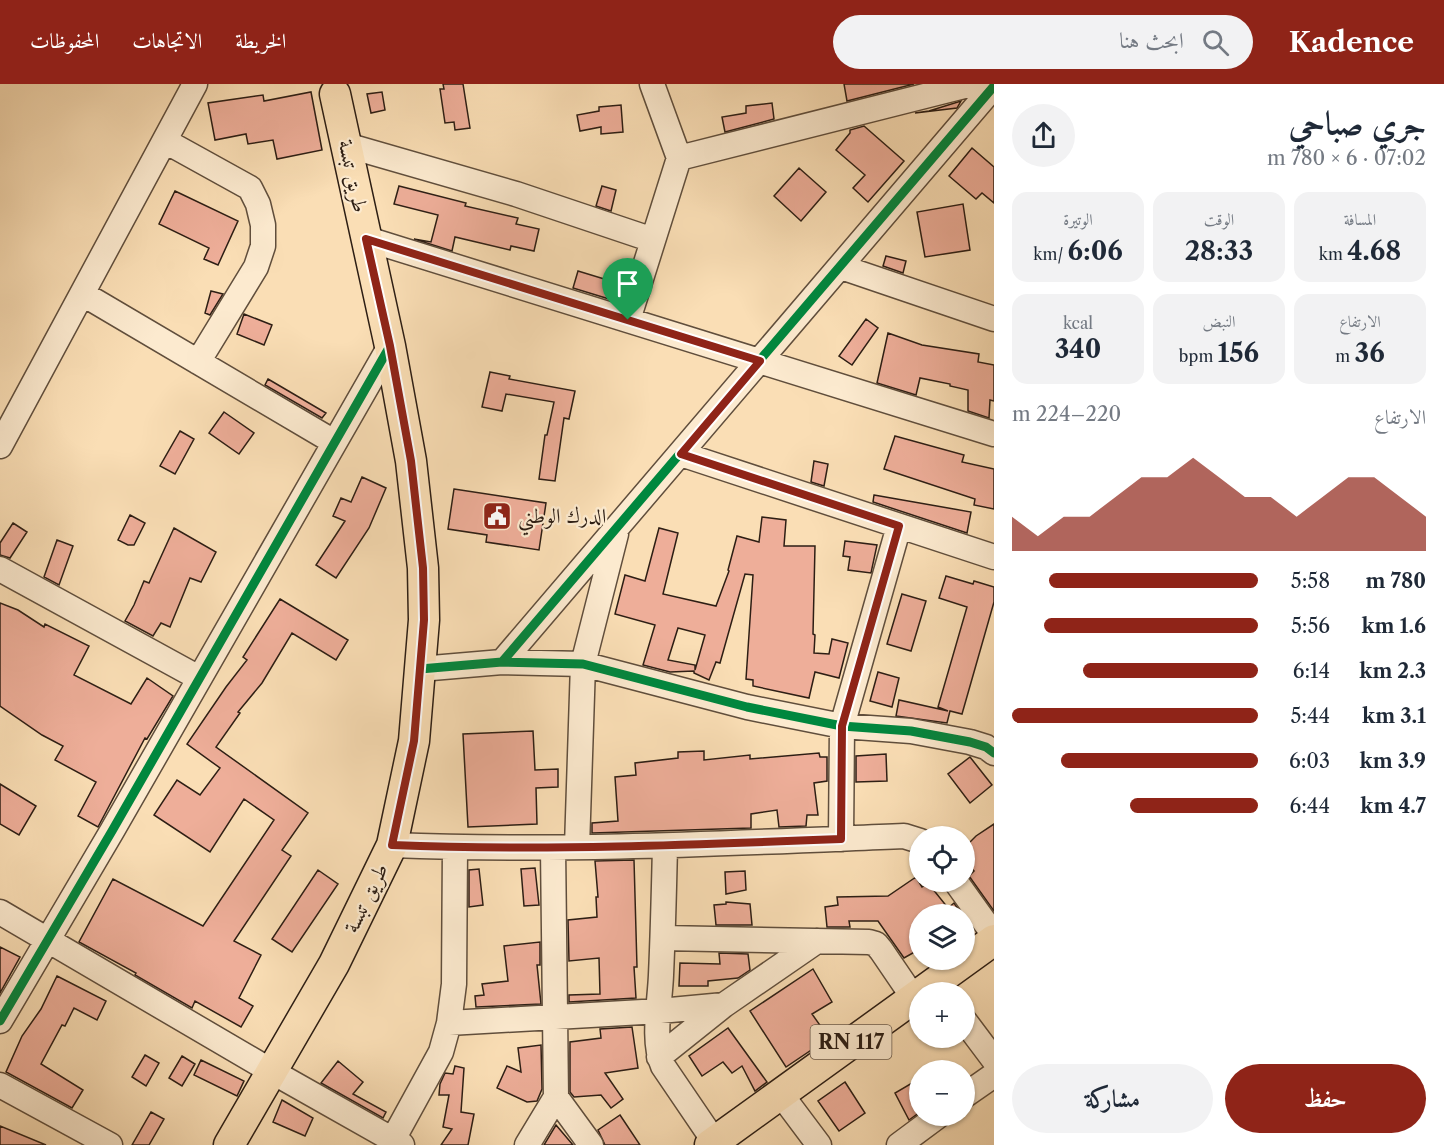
<!DOCTYPE html>
<html lang="ar">
<meta charset="utf-8">
<style>
body{margin:0;font-family:"Libre Caslon Text",Amiri,serif;background:#f2f2f3;color:#1f2937;direction:rtl;height:100vh;display:flex;flex-direction:column;font-size:22px;white-space:nowrap}
*{box-sizing:border-box;margin:0}
p{font-size:20px;color:#747a83}
.icon{flex:none;width:33px;height:33px;fill:none;stroke:currentColor;stroke-width:2;stroke-linecap:round;stroke-linejoin:round}
.map{position:relative;flex:1;overflow:hidden;direction:ltr}
.side{display:flex;flex-direction:column;background:#fff;width:450px}
.side>*{flex:none}
.controls{position:absolute;left:909px;top:742px;display:grid;gap:12px}
.controls a{display:grid;place-items:center;width:66px;height:66px;border-radius:50%;background:#fff;box-shadow:0 2px 4px #0004;font-size:30px}
.pin{position:absolute;display:grid;place-items:center;width:51px;height:51px;color:#fff;margin:-62px -26px;border-radius:50% 50% 50% 0;rotate:-45deg;box-shadow:0 0 6px #0007}
.pin .icon{rotate:45deg}
.round{display:grid;place-items:center;flex:none;width:63px;height:63px;border-radius:32px;background:#f2f2f3}
.headline{display:flex;align-items:center;justify-content:space-between;height:102px;padding:0 18px}
h1{font-size:33px;font-weight:700;line-height:45px}
.figures{display:grid;grid-template-columns:repeat(3,1fr);gap:9px;height:102px;padding:6px 18px}
.figures div{display:grid;align-content:center;border-radius:15px;background:#f2f2f3;text-align:center}
.figures b{font-size:26px;font-weight:700}
.figures small{font-size:16px;font-weight:400}
.figures p{font-size:16px}
.chart{height:168px;padding:12px 18px}
.chart p{display:flex;justify-content:space-between}
.chart svg{width:100%;height:108px;margin-top:6px;fill:#8f2418;opacity:.7}
.action{display:flex;gap:12px;margin-top:auto;padding:12px 18px}
.action a{flex:1;height:69px;border-radius:36px;background:#8f2418;color:#fff;font-size:24px;font-weight:700;line-height:69px;text-align:center}
.action a+a{background:#f2f2f3;color:#1f2937}
ul{padding:0 18px;list-style:none;font-size:20px}
li{display:grid;grid-template-columns:96px 72px 1fr;align-items:center;height:45px}
li i{height:15px;border-radius:8px;background:#8f2418}
header{display:flex;align-items:center;gap:36px;box-sizing:border-box;height:84px;padding:0 30px;background:#8f2418;color:#fff}
header strong{font-size:28px}
nav{display:flex;gap:33px;margin-inline-start:auto;font-size:21px}
.search{width:420px;height:54px;background:#f2f2f3;display:flex;align-items:center;gap:15px;box-sizing:border-box;padding:0 21px;border-radius:33px;color:#747a83;font-size:22px}
main{display:flex;flex:1;min-height:0}
.map>svg:first-child{display:block}
.building{fill:#eeae99;stroke:#2d1e14;stroke-width:1.5;fill-rule:evenodd}
.lines{fill:none;stroke-linecap:round;stroke-linejoin:round}
.minor-casing{stroke:#604e3c;stroke-width:27}
.major-casing{stroke:#2d1e14;stroke-width:33}
.minor{stroke:#fceacf;stroke-width:24}
.major{stroke:#fadeb5;stroke-width:30}
.cycleway-casing{stroke:#fceacf;stroke-width:13}
.cycleway{stroke:#00873e;stroke-width:9}
.route-casing{stroke:#fff;stroke-width:12}
.route{stroke:#8f2418;stroke-width:8}
.labels{text-anchor:middle;stroke-width:4.5;stroke-linejoin:round;paint-order:stroke}
.shield{fill:#fceacf;stroke:#6b5b4c;stroke-width:1.5}
.shield-label{font-size:20px;font-weight:bold;fill:#2d1e14}
.street-label{font-size:21px;fill:#2d1e14;stroke:#fceacf}
.poi-label{font-size:21px;fill:#2d1e14;stroke:#fceacf;text-anchor:start}
</style>
<header>
<strong>Kadence</strong>
<div class="search"><svg class="icon" aria-label="search" viewBox="0 0 24 24"><circle cx="10" cy="10" r="6"/><path d="M15 15l6 6"/></svg>ابحث هنا</div>
<nav><a>الخريطة</a><a>الاتجاهات</a><a>المحفوظات</a></nav>
</header>
<main>
<section class="side">
<div class="headline"><div><h1>جري صباحي</h1><p>07:02 · 6 × 780 m</p></div><a class="round"><svg class="icon" aria-label="share" viewBox="0 0 24 24"><path d="M12 15V3M7 8l5-5 5 5M5 13v7h14v-7"/></svg></a></div>
<div class="figures">
<div><p>المسافة</p><b>4.68<small> km</small></b></div>
<div><p>الوقت</p><b>28:33</b></div>
<div><p>الوتيرة</p><b>6:06<small> /km</small></b></div>
</div>
<div class="figures">
<div><p>الارتفاع</p><b>36<small> m</small></b></div>
<div><p>النبض</p><b>156<small> bpm</small></b></div>
<div><p>kcal</p><b>340</b></div>
</div>
<div class="chart"><p><span>الارتفاع</span>220–224 m</p>
<svg viewBox="0 0 160 44" preserveAspectRatio="none"><path d="M0 44V30L10 38L20 30L30 30L40 22L50 14L60 14L70 6L80 14L90 22L100 22L110 30L120 22L130 14L140 14L150 22L160 30V44z"/></svg>
</div>
<ul>
<li><b>780 m</b>5:58<i style="width:85%"></i></li>
<li><b>1.6 km</b>5:56<i style="width:87%"></i></li>
<li><b>2.3 km</b>6:14<i style="width:71%"></i></li>
<li><b>3.1 km</b>5:44<i style="width:100%"></i></li>
<li><b>3.9 km</b>6:03<i style="width:80%"></i></li>
<li><b>4.7 km</b>6:44<i style="width:52%"></i></li>
</ul>
<div class="action"><a>حفظ</a><a>مشاركة</a></div>
</section>
<div class="map">
<svg width="994" height="1061" viewBox="0 0 994 1061">
<rect width="100%" height="100%" fill="#fadeb5"/>
<filter id="stains"><feTurbulence type="fractalNoise" baseFrequency=".00333" numOctaves="4"/><feColorMatrix values="0 0 0 0 .2 0 0 0 0 .09 0 0 0 0 .02 0 0 0 .5 -.17"/></filter>
<radialGradient id="worn" r=".72"><stop offset=".6" stop-color="#630" stop-opacity="0"/><stop offset="1" stop-color="#630" stop-opacity=".3"/></radialGradient>
<!-- building -->
<path class="building" d="M443,0H463L470,44L455,46L454,38L445,39L440,5H444Z
M844,0H914L847,17Z
M311,8L322,66L277,75L273,56L248,60L246,50L215,56L208,19L263,11L264,17Z
M382,8L385,26L371,29L367,10Z
M961,17L957,24L915,29L929,27Z
M772,19L774,35L725,48L722,33L746,29V22Z
M621,21L623,48L601,50V43L580,47L577,31L599,27V23Z
M864,42L904,77L868,118L853,104L865,91L836,66L850,49V46Z
M972,64L994,83V119L982,109L976,115L949,92Z
M799,84L826,108L801,137L774,112Z
M399,102L466,119L465,122L518,134L516,140L539,145L534,167L511,162L510,166L455,153L452,167L414,155L431,158L438,131L394,120Z
M602,102L616,106L611,127L596,122Z
M175,107L238,137L218,181L204,175L209,164L159,140Z
M963,120L970,166L925,173L917,128Z
M886,172L906,177L903,189L883,182Z
M578,187L624,201L619,218L573,204Z
M211,207L223,210L210,231L205,229Z
M244,230L272,241L264,261L237,250Z
M866,235L878,244L852,281L839,272Z
M888,249L922,261L979,270L978,278L994,281V317L990,316L989,334L968,327V306L950,302V300L920,294L916,311L877,299Z
M490,288L510,292L509,295L575,307L569,335L564,334L555,397L539,395L545,351H547L554,318L506,310L502,327L482,323Z
M268,295L326,329L322,334L265,301Z
M224,328L254,349L239,370L209,349Z
M180,347L194,355L175,390L160,382Z
M895,352L964,371L962,378L994,385V425L974,421L975,415L884,385Z
M814,377L828,380L824,402L811,398Z
M362,393L386,404L369,444L336,494L316,481L345,437L333,432L341,414L351,418Z
M454,405L546,419L539,466L486,458L487,451L448,445Z
M874,411L971,428L967,449L873,418Z
M130,431L145,439L134,461H128L118,456Z
M762,433L786,436L784,462H815L813,550L815,551L814,569L829,570L832,555L848,559L839,594L815,588L809,614L753,602V596L746,595L753,491L745,490L720,579L716,578L709,596L694,589V587L670,588L643,581L655,541L615,530L625,491L645,497L659,444L678,449L663,510L716,522L729,487L728,486L737,452L759,458ZM678,544L705,551L695,586V581L668,576Z
M13,439L27,448L10,474L0,471V459Z
M174,444L216,468L201,498L190,494L170,543L161,539L153,552L125,537L134,521L144,497L149,499Z
M57,456L73,462L59,501L44,493Z
M845,457L877,461L871,489L848,486L850,473L843,472Z
M946,492L973,500L974,497L994,503V518L962,630L950,627L947,639L896,632L899,616L948,627L938,623L967,523L939,514Z
M902,510L926,517L911,567L887,560Z
M280,515L348,556L336,576L292,549L262,599L238,628L240,629L216,663L308,729L282,766L291,772L234,857L261,871L239,914L253,922L241,943L195,917L192,924L135,891L136,889L79,858L113,795L203,842L274,736L244,715L210,768L154,731L177,696L200,711L220,684L187,660L226,603L247,576L243,573Z
M0,519L18,526L44,543L45,540L89,562L74,591L131,620L147,594L173,612L147,655L145,654L98,743L78,732L96,698L55,676L63,662L42,651L0,622Z
M878,588L899,594L892,623L870,617Z
M533,647L535,686L558,685V703L536,704L537,740L468,743L463,650Z
M704,667V676L750,671V675L819,669L820,673H827V697L814,699L818,731H807L806,742L779,743L777,726L751,730V744L592,749V739L618,737L615,693L636,691L635,679L678,674V668Z
M886,670L887,697L856,698V672Z
M970,673L992,701L970,719L948,690Z
M0,700L36,722L19,751L0,740Z
M994,740V827L969,792L974,787L964,776V764L976,752Z
M634,776L637,883H634L636,914L569,918V911L600,910L599,874L569,877L568,836L597,833L596,813H598L595,777Z
M535,784L539,821L524,822L521,785Z
M479,785L483,821L469,823V786Z
M318,786L338,800L292,868L272,855Z
M745,787L746,806L726,810L725,788Z
M916,793L922,803L928,799L948,824L954,819L962,831H920V865L904,874L878,837H849L850,843H827L825,823L838,821L837,813L888,812Z
M726,818L750,820L752,841H716L714,821L726,820Z
M540,858V881H537L541,920L476,923L475,912L484,911L482,900L508,897L504,862Z
M0,863L20,873L0,909Z
M719,869L748,870L750,886L738,894L708,897V902H679L680,879L720,880Z
M813,885L832,918L812,930L829,954L786,983L750,927Z
M57,892L106,917L97,936L74,924L65,942L62,941L41,980L83,1006L72,1024L6,988L22,952L41,925Z
M632,943L638,984L605,989L623,1015L611,1024L601,1011L574,1013L570,1008V958L601,954L600,945Z
M728,944L767,998L755,1007L742,982L732,989L723,978L702,992L689,972Z
M541,961L542,1005L537,1017L527,1018L497,1004L507,982L521,988L518,964Z
M145,971L159,979L146,1002L132,993Z
M182,972L195,980L182,1002L169,994Z
M201,976L244,997L237,1012L194,991Z
M338,977L363,998L353,1010L386,1028L383,1034L321,999Z
M455,982L464,984L461,1028L474,1030L468,1061H441L452,1045L443,1043L449,1011H439L440,1000L445,989L453,990Z
M845,998L865,1029L839,1047L818,1017Z
M912,999L920,1013V1028L909,1036L895,1009Z
M282,1016L313,1034L305,1052L273,1038Z
M151,1028L164,1035L149,1061H132Z
M620,1031L640,1061H605L598,1046Z
M556,1041L573,1061H544Z
M0,1042L46,1061H0Z"/>
<g class="lines">
<!-- minor casing -->
<g class="minor-casing">
<path id="minor" d="M165,57L250,104L258,120L263,141V162L256,183L198,278
M346,61L516,110L653,156
M679,74L972,0
M367,155L994,350
M841,183L994,235
M83,210L334,358
M628,236L679,74L652,0
M0,362L195,0
M681,370L994,473
M0,485L199,594
M502,578L994,2
M420,585L502,578L583,580L747,623L842,642L911,647L970,658L986,663L994,669
M841,755L842,642L899,442
M392,761C563,768 733,759 904,752L920,757
M665,762C664,805 663,848 661,891C660,918 652,957 663,982L714,1057
M577,763L583,580L616,450
M553,764L556,1013L591,1061
M956,798L994,851
M0,828L271,987L402,1061
M663,854L869,858L876,860L881,866L913,913
M964,936L994,976
M0,937L112,747L390,262
M449,939L660,927L724,921
M659,973L724,921L817,857
M0,1001L110,1061
M780,1009L819,1061
M964,1012L994,991
M390,1061L441,968L449,939L454,900L455,763
M527,1061L556,1013
M899,1061L938,1032"/>
</g>
<!-- major casing -->
<g class="major-casing">
<path id="major" d="M229,1061L334,880L392,761L414,657L424,536L423,484L411,377L390,262L335,10
M710,1061L994,856"/>
</g>
<!-- minor -->
<use href="#minor" class="minor"/>
<!-- major -->
<use href="#major" class="major"/>
<!-- cycleway casing -->
<g class="cycleway-casing">
<path id="cycleway" d="M502,578L994,2
M420,585L502,578L583,580L747,623L842,642L911,647L970,658L986,663L994,669
M0,937L112,747L390,262"/>
</g>
<!-- cycleway -->
<use href="#cycleway" class="cycleway"/>
</g>
<g class="lines">
<!-- route casing -->
<g class="route-casing">
<path id="route" d="M366,155L760,277L681,370L899,442L842,642L841,755C692,761 542,767 392,761L414,657L424,536L423,484L411,377L390,262Z"/>
</g>
<!-- route -->
<use href="#route" class="route"/>
</g>
<!-- icons -->
<defs>
<g id="civic-square" transform="scale(1.5)"><rect x="-9" y="-9" width="18" height="18" rx="4" fill="#8f2418" stroke="#fceacf"/><path d="M-.6-6.5H3V-4.5H.6V-3L4-1V1h2V6H-6V1h2V-1L-.6-3ZM-1.2 2.5V6h2.4V2.5Z" fill="#fff"/></g>
</defs>
<g fill-rule="evenodd">
<use href="#civic-square" x="497" y="432"/>
</g>
<g class="labels">
<!-- shield labels -->
<rect class="shield" x="810.5" y="941" width="81" height="34" rx="4.5"/>
<g class="shield-label">
<text x="851" y="965">RN 117</text>
</g>
<!-- street labels -->
<g class="street-label">
<text transform="translate(353 92) rotate(78)" y="7">طريق تبسة</text>
<text transform="translate(366 814) rotate(-64)" y="7">طريق تبسة</text>
</g>
<!-- poi labels -->
<g class="poi-label">
<text x="518" y="439">الدرك الوطني</text>
</g>
</g>
<rect width="100%" height="100%" filter="url(#stains)"/>
<rect width="100%" height="100%" fill="url(#worn)"/>
</svg>
<div class="controls">
<a><svg class="icon" aria-label="locate" viewBox="0 0 24 24"><circle cx="12" cy="12" r="6"/><path d="M12 2v4M12 18v4M2 12h4M18 12h4"/></svg></a>
<a><svg class="icon" aria-label="layers" viewBox="0 0 24 24"><path d="M12 4l9 5-9 5-9-5zM3 14l9 5 9-5"/></svg></a>
<a>+</a>
<a>−</a>
</div>
<div class="pin" style="left:628px;top:236px;background:#1e9e55"><svg class="icon" aria-label="arrive" viewBox="0 0 24 24"><path d="M6 21V4h12l-3 4 3 4H6"/></svg></div>
</div>
</main>
